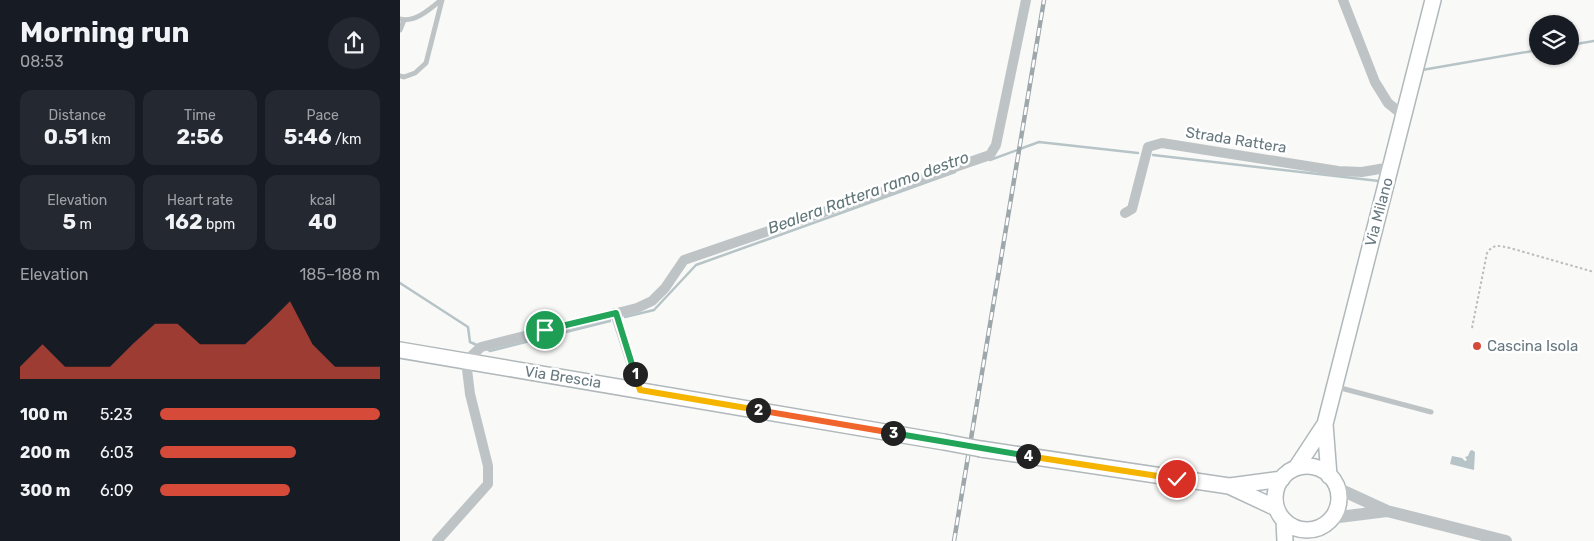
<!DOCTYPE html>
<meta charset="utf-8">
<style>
body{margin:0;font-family:Rubik,sans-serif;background:#242831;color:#f1f3f6;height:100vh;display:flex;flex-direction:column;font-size:19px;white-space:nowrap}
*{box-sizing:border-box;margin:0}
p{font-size:16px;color:#9ea1a6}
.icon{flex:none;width:28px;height:28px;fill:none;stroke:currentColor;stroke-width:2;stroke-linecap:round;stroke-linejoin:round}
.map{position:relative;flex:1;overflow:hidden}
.details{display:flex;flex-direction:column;background:#171b24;width:400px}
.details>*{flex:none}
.tools{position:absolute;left:1129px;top:15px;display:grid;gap:10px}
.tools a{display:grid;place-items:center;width:50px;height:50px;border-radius:50%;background:#171b24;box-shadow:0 1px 4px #0004;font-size:25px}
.pin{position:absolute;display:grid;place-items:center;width:42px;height:42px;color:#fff;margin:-21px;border:2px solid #fff;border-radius:50%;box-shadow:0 1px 5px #0007}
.km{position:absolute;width:25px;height:25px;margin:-12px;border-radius:50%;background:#222;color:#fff;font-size:14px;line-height:25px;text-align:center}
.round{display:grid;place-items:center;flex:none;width:52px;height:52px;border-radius:26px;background:#242831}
.headline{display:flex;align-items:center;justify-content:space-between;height:85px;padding:0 20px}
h1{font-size:28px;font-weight:700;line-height:38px}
.metrics{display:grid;grid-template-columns:repeat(3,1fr);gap:8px;height:85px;padding:5px 20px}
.metrics div{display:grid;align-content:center;border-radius:12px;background:#242831;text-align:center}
.metrics b{font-size:21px;font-weight:700}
.metrics small{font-size:14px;font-weight:400}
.metrics p{font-size:14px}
.chart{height:140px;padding:10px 20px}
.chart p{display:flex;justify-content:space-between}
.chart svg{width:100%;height:90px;margin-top:5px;fill:#d64a39;opacity:.7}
ul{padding:0 20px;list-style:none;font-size:16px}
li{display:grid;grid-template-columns:80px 60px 1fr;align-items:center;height:38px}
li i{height:12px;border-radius:6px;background:#d64a39}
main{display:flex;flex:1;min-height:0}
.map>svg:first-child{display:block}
.water{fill:#b7c4c7}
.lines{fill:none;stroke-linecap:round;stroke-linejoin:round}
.stream{stroke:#b7c4c7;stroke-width:2.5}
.secondary-casing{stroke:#b1b8bb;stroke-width:18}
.path{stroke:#b9bdbf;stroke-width:2;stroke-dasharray:2.5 2.5;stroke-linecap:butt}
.service{stroke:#bec4c6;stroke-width:5}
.minor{stroke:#bec4c6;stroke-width:10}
.tertiary{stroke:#bec4c6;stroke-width:12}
.secondary{stroke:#fff;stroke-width:15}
.rail-casing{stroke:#9ea7ab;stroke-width:4.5}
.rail{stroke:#fff;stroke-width:2.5;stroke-dasharray:8;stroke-linecap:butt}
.secondary-bridge-casing{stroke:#b1b8bb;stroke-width:18;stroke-linecap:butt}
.secondary-bridge{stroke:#fff;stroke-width:15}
.split-1-casing{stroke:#fff;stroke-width:10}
.split-2-casing{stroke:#fff;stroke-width:10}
.split-3-casing{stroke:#fff;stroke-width:10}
.split-4-casing{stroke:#fff;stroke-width:10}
.split-5-casing{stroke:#fff;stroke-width:10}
.split-1{stroke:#22a559;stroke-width:6}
.split-2{stroke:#f5b400;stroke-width:6}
.split-3{stroke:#f0652b;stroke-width:6}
.split-4{stroke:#22a559;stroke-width:6}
.split-5{stroke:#f5b400;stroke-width:6}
.poi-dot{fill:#d64a39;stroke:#fff;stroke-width:2}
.labels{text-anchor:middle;stroke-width:5;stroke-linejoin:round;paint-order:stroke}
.street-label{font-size:15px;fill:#66787f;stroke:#fff}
.poi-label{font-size:15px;fill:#66787f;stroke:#fff;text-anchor:start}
.water-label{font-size:16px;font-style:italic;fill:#607679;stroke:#fff}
</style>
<main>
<section class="details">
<div class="headline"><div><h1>Morning run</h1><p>08:53</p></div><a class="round"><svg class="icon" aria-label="share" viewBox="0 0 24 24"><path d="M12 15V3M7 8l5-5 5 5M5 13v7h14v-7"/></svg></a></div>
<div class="metrics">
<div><p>Distance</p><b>0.51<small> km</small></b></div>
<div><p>Time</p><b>2:56</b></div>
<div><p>Pace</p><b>5:46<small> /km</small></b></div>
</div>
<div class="metrics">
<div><p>Elevation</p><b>5<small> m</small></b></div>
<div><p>Heart rate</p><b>162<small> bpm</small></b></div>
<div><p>kcal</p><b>40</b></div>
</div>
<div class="chart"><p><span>Elevation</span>185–188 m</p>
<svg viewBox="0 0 160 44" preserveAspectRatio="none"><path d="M0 44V38L10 27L20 38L30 38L40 38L50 27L60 17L70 17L80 27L90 27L100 27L110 17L120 6L130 27L140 38L150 38L160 38V44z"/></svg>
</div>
<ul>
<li><b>100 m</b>5:23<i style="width:100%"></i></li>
<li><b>200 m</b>6:03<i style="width:62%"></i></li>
<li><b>300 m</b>6:09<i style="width:59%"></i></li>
</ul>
</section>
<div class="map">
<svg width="1194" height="541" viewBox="0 0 1194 541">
<rect width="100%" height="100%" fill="#f9f9f7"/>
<!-- water -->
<path class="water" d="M1072,450L1075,452L1074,470L1050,464L1052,456L1062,458L1065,461L1067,460L1065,457L1068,456L1070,451Z"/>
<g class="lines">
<!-- stream -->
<path class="stream" d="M1170,45L1194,41
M1022,70L1138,50
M753,155L979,181
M590,160L639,142L738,153
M0,283L68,327L70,342L79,346
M225,317L254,310L296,265L555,172
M87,349L90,351L210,321"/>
<!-- secondary casing -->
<g class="secondary-casing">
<path id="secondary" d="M0,350L544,442
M581,449L829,486L876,508
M875 498a32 32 0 1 1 64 0a32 32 0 1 1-64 0Z
M896,468L925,424
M929,476L925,424L1033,0
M830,486L882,479
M884,520L885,541"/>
</g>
<!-- path -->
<path class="path" d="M1072,328L1087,253C1094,243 1099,246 1110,248L1194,272"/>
<!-- service -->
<path class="service" d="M0,19C15,23 30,9 41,0
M0,30L4,20
M0,76L4,77L15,73L26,63L42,0
M937,387L1031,412"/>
<!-- minor -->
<path class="minor" d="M943,0L975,82L988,103L1004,116
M725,213L732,209L748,147L762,143L938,171L962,172L991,167
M215,313L240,390
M37,541L88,484V466L70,394L66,361L81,347L237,308L252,301L265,288L284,260L590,155L596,145L626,0"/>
<!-- tertiary -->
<path class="tertiary" d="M937,488L987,511L1106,541
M931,518L987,511"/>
<!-- secondary -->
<use href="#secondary" class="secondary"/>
<!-- rail casing -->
<g class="rail-casing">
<path id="rail" d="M554,541L644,0"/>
</g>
<!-- rail -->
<use href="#rail" class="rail"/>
<!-- secondary-bridge casing -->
<g class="secondary-bridge-casing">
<path id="secondary-bridge" d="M544,442L581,449"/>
</g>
<!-- secondary-bridge -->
<use href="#secondary-bridge" class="secondary-bridge"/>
</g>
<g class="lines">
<!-- split-1 casing -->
<g class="split-1-casing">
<path id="split-1" d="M145,330L216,313L235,374"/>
</g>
<!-- split-2 casing -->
<g class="split-2-casing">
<path id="split-2" d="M235,374L240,390L358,410"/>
</g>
<!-- split-3 casing -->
<g class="split-3-casing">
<path id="split-3" d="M358,410L493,433"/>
</g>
<!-- split-4 casing -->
<g class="split-4-casing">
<path id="split-4" d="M493,433L628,456"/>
</g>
<!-- split-5 casing -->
<g class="split-5-casing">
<path id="split-5" d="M628,456L777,479"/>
</g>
<!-- split-1 -->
<use href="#split-1" class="split-1"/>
<!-- split-2 -->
<use href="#split-2" class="split-2"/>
<!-- split-3 -->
<use href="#split-3" class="split-3"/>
<!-- split-4 -->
<use href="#split-4" class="split-4"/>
<!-- split-5 -->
<use href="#split-5" class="split-5"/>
</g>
<!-- markers -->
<circle class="poi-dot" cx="1077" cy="346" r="5"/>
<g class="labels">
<!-- street labels -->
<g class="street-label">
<text transform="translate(836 140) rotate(9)" y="5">Strada Rattera</text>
<text transform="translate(979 212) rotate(-75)" y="5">Via Milano</text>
<text transform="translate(163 377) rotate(9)" y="5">Via Brescia</text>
</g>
<!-- poi labels -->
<g class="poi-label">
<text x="1087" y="351">Cascina Isola</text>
</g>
<!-- water labels -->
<g class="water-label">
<text transform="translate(468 192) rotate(-20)" y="6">Bealera Rattera ramo destro</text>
</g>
</g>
</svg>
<div class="tools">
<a><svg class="icon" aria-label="layers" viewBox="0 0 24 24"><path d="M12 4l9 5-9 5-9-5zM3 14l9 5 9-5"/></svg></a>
</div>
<div class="pin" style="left:145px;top:330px;background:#1e9e55"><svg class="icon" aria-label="arrive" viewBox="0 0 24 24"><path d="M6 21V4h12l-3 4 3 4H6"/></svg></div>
<div class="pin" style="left:777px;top:479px;background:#d93025"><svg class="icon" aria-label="check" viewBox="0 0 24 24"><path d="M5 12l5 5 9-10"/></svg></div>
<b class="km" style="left:235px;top:374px">1</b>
<b class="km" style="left:358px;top:410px">2</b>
<b class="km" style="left:493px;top:433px">3</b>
<b class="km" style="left:628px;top:456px">4</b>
</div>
</main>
